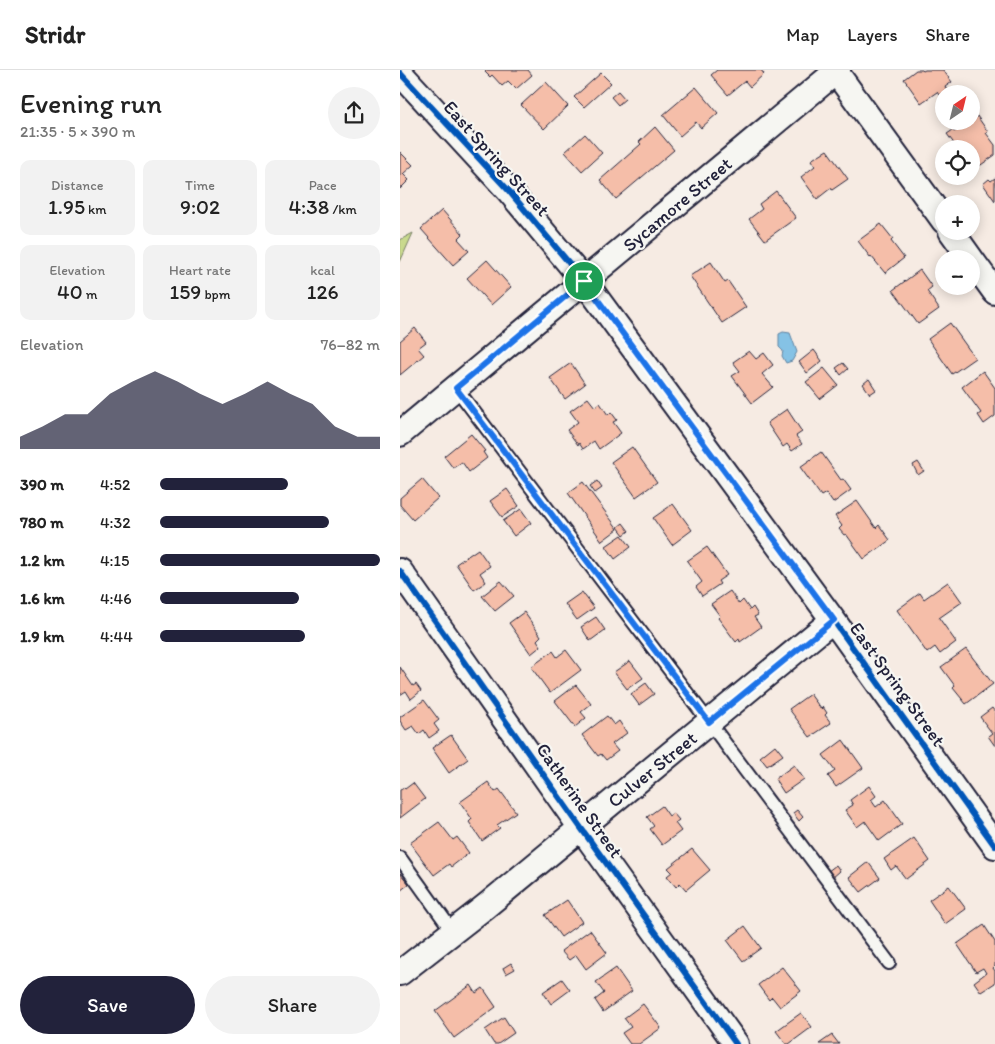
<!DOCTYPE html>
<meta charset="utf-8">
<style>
body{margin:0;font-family:Itim,sans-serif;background:#f2f2f2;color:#222;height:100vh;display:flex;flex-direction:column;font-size:19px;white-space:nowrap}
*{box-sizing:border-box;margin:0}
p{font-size:16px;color:#767676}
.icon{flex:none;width:28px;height:28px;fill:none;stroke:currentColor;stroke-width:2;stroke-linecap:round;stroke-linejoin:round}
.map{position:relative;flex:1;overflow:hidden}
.sheet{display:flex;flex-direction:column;background:#fff;width:400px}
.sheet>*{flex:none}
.needle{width:32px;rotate:35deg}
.buttons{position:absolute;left:535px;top:15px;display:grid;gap:10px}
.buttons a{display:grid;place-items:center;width:45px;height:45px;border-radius:50%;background:#fff;box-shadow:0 2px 12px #0003;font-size:25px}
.pin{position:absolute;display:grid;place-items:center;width:42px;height:42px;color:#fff;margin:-21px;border:2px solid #fff;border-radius:50%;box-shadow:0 1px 5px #0007}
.round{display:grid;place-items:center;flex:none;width:52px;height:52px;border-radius:26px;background:#f2f2f2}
.headline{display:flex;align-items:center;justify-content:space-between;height:85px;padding:0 20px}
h1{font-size:28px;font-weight:600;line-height:38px}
.stats{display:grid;grid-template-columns:repeat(3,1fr);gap:8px;height:85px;padding:5px 20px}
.stats div{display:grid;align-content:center;border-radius:10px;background:#f2f2f2;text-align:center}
.stats b{font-size:21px;font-weight:600}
.stats small{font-size:14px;font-weight:400}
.stats p{font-size:14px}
.chart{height:140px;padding:10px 20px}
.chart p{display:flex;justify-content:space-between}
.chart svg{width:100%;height:90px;margin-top:5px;fill:#22223b;opacity:.7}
.action{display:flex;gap:10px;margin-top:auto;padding:10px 20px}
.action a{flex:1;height:58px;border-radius:30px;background:#22223b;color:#fff;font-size:20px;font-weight:600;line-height:58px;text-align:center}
.action a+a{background:#f2f2f2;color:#222}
ul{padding:0 20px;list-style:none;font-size:16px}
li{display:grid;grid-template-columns:80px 60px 1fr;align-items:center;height:38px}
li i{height:12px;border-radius:6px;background:#22223b}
header{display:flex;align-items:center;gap:30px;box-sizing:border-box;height:70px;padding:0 25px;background:#fff;border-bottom:1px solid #e0e0e0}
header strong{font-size:24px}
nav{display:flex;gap:28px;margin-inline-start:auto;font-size:18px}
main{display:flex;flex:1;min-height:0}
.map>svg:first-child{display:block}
.green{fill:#c9d98d;stroke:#767e64}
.water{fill:#85c2e5;stroke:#5d82a1}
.building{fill:#f5bea9;stroke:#22223b}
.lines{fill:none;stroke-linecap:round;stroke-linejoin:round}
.service-casing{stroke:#22223b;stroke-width:16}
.minor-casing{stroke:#22223b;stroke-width:28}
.service{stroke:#f6f6f2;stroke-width:12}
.minor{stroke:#f6f6f2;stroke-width:24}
.cycleway-casing{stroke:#f6f6f2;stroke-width:9}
.cycleway{stroke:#0057b8;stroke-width:6}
.route-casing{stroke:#fff;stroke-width:10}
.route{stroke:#1a73e8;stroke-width:6}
.labels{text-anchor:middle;stroke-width:4.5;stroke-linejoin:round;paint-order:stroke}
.street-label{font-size:19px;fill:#22223b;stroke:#f6f6f2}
</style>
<header>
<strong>Stridr</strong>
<nav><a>Map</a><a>Layers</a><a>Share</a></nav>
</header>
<main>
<section class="sheet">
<div class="headline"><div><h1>Evening run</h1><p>21:35 · 5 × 390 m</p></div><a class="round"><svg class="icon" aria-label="share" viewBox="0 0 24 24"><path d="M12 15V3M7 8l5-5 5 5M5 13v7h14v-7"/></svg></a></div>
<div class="stats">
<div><p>Distance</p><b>1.95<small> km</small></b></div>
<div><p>Time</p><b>9:02</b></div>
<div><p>Pace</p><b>4:38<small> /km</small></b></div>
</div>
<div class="stats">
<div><p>Elevation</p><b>40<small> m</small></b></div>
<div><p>Heart rate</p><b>159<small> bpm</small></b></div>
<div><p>kcal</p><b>126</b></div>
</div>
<div class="chart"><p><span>Elevation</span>76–82 m</p>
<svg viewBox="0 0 160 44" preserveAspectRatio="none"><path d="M0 44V38L10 33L20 27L30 27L40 17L50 11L60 6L70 11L80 17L90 22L100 17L110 11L120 17L130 22L140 33L150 38L160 38V44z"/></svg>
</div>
<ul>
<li><b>390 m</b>4:52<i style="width:58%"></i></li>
<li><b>780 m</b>4:32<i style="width:77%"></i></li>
<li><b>1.2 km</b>4:15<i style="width:100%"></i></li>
<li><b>1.6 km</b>4:46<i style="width:63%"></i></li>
<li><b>1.9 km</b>4:44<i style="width:66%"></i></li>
</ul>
<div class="action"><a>Save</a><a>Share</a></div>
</section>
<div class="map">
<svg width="595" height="974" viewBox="0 0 595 974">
<rect width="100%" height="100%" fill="#f6ebe3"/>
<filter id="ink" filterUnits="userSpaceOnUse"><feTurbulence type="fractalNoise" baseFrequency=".02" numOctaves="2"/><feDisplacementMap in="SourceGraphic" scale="10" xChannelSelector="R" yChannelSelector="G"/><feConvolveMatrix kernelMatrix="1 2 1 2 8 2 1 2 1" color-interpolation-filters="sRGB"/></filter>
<g filter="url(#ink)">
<!-- green -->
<path class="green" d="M13,163L0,192V170Z"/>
<!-- water -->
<path class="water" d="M383,262L390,263L397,282L392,291L386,293L382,286L383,281L379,277V264Z"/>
<!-- building -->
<path class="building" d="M87,0H128L132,5L116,19L108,11L102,16L92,5L90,7L85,2Z
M317,0H361L364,4L350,17L345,11L328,25L311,5Z
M516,0H522L523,1L525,0H543L552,12L545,17L547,20L539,25L537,22L521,33L504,9Z
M201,3L211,13L184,37L174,27Z
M146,12L168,36L144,59L121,35Z
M296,17L318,43L301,58L296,52L280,66L263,45Z
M218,21L225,29L218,35L211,27Z
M577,46L588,62L586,63L595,75V85L578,97L571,87V79H558L547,64L553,60L554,62L569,51H571V50Z
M255,57L274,80L216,129L200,110L241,74L239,72Z
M185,64L202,83L182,101L165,82Z
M427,80L448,109L432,120L431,118L417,129L401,107L415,96L411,90Z
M0,82L13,95L3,104L9,110L0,119Z
M595,108V131L583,114L589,109L591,111Z
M376,121L396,148L365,170L349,149L362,139L359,134Z
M42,140L63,164L58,169L69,181L53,195L21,159Z
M481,154L493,169L491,171L504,188L485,203L471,186L470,187L458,171Z
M87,190L111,217L91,235L67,208Z
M311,192L325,213L328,211L346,237L322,253L290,206Z
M520,200L532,217L527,221L539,239L518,254L493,220Z
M550,253L575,288L552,304L528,269Z
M15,258L26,272L18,278L24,285L0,305V271Z
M414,280L422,291L407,303L399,292Z
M349,281L356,289L364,283L373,295L362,304L373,317L352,333L332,306L340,301L333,292Z
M171,293L185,314L165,329L150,308Z
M443,293L448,299L441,305L436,298Z
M424,298L438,315L420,329L406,312Z
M583,301L595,318V346L584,354L578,345L581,343L562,317Z
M469,309L476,320L470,324L463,314Z
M188,328L195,337L200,333L208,345L211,342L217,350L213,352L221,363L199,379L194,371L183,379L179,373L178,375L167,360L178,352L170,341Z
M387,339L402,362L396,366L402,374L392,381L387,374L383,377L367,353Z
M71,364L85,381L83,382L87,388L69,402L62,392L53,398L44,386Z
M232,377L257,412L236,427L211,392Z
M421,382L441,410L443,409L451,420L433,433L426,423L421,426L400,397Z
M518,392L524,401L518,405L513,395Z
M22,409L38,428L13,450L0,435V428Z
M197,411L202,418L195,423L190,416Z
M183,412L218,459L202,471L168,423Z
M107,419L119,436L102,447L90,431Z
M457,431L476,458L479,455L490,470L464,489L446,464L444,465L439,459L442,456L435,446Z
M273,434L292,460L272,475L253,448Z
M121,439L131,453L114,466L103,451Z
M223,453L229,461L224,465L218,457Z
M222,465L231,477L215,489L206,476Z
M307,477L327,505L318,511L320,514L302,526L296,517L302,512L287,491Z
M78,479L90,496L80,503L86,512L74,520L56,494Z
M101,511L114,526L95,541L82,526Z
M548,512L562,532L539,548L556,572L540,584L535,577L527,583L497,540L520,523L524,529Z
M330,521L339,534L343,530L350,540L353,537L358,545L354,547L361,557L340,572L339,569L336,572L318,548L320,546L311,534Z
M182,522L194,538L177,550L165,534Z
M124,542L141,566L137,570L141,576L131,584L109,553Z
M196,547L205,560L190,571L181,557Z
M566,579L593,614L566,634L553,618L555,616L541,597Z
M166,580L181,600L150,623L131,597L153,581L157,587Z
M230,591L243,608L227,619L214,602Z
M0,597L13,616L16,614L21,621L11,629L6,621L0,625Z
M246,613L254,624L239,635L231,624Z
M176,615L191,634L181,642L186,648L175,657L155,631Z
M410,624L421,639L423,637L427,643L425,645L431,653L410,667L389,639Z
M24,630L39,650L34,654L39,661L29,668L24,660L19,664L13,656L6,660L0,651V647Z
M592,638L595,642V676L588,666L592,663L580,647Z
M207,646L214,655L219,651L227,663L212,674L218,681L206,690L201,684L198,686L182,665Z
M51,665L68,689L49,703L32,678Z
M443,670L463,698L436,717L428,706L435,701L423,685Z
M375,675L383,685L367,696L360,687Z
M394,695L404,709L384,723L375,709Z
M88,712L95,722L99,719L116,742L97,755L100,758L82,771L69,752L72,749L60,732Z
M13,713L25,729L0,748V720L4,718L5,719Z
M469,716L476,726L471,730L476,737L485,730L502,754L479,771L465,751L457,757L445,740L453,735L450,730Z
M262,736L269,746L273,743L279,750L275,753L281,761L262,775L250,759L254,756L247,747Z
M397,740L403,747L399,751L393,743Z
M39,752L53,770L57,767L69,783L51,797L49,794L34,805L10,773Z
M514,768L530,791L506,809L496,796L491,800L484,789Z
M292,779L310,800L286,820L280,813L276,817L267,806L272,802L268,798Z
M468,792L480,808L461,822L449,807Z
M436,795L440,801L432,808L427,802Z
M0,803L9,814L0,821Z
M549,816L566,839L545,854L529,830Z
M167,830L182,852L161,867L145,845Z
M584,855L595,872V896L593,898L595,901V913L581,922L574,912L586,903L583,898L576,902L557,874Z
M345,856L361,878L343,891L327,870Z
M190,860L207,883L186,899L176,885L169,890L161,881Z
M111,893L115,899L106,904L103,898Z
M382,897L401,921L380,937L372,927L369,930L358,915Z
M216,898L232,921L203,942L195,930L204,923L196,912Z
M162,909L170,920L151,934L143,922Z
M71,915L76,923L83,918L96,937L54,968L35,941Z
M243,934L261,958L239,974H230L222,963L231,957L224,948Z
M401,943L412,957L389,974H386L376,961Z
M104,947L114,963L98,974H94L85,960Z
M432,965L439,974H419Z"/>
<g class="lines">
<!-- service casing -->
<g class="service-casing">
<path id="service" d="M56,318L309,652L489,893
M0,788L53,862"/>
</g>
<!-- minor casing -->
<g class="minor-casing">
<path id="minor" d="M436,2L544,151
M0,3L109,121L184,211L433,550L595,776
M551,161L571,189
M571,189L595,222
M0,364L438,0
M0,501L181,758L336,974
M0,903L86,836L433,550"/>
</g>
<!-- service -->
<use href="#service" class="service"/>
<!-- minor -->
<use href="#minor" class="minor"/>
<!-- cycleway casing -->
<g class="cycleway-casing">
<path id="cycleway" d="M0,3L109,121L184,211L433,550L595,776
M0,501L181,758L336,974"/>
</g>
<!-- cycleway -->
<use href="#cycleway" class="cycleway"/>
</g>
</g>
<g class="lines" filter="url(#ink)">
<!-- route casing -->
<g class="route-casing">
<path id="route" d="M184,211L434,550L309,652L56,318Z"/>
</g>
<!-- route -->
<use href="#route" class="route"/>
</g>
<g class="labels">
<!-- street labels -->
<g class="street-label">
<text transform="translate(97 88) rotate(48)" y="7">East Spring Street</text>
<text transform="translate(277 134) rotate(-40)" y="7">Sycamore Street</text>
<text transform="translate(498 614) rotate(54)" y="7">East Spring Street</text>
<text transform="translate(252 699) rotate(-39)" y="7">Culver Street</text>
<text transform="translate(180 730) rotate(55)" y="7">Catherine Street</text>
</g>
</g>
</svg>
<div class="buttons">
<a><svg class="needle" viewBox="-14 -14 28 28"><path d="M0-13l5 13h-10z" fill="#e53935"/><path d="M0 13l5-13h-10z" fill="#767676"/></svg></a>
<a><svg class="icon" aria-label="locate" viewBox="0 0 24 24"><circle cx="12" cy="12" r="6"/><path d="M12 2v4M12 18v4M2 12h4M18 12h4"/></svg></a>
<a>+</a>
<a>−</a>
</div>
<div class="pin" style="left:184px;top:211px;background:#1e9e55"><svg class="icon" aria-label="arrive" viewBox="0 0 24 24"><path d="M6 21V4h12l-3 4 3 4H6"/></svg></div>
</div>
</main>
